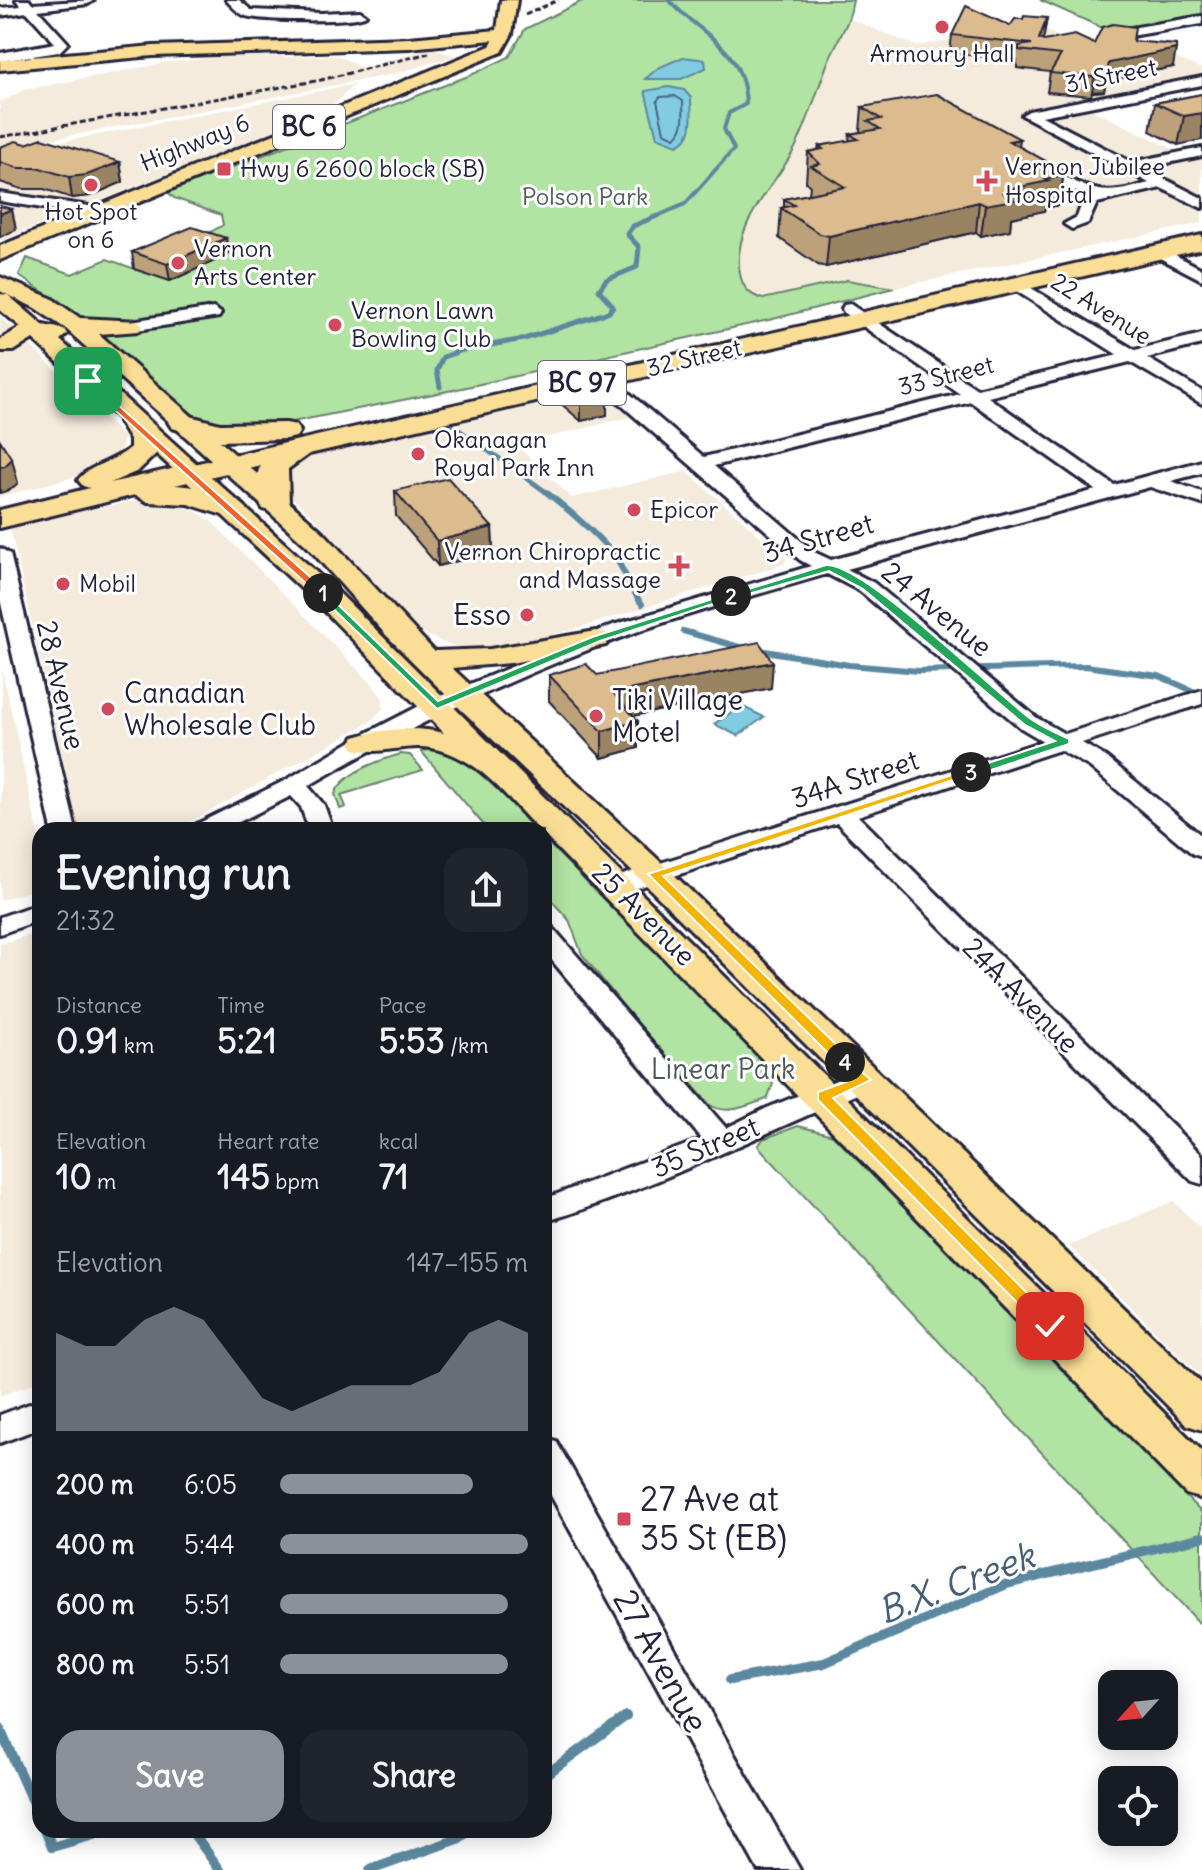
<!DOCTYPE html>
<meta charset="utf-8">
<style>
body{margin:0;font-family:Delius,sans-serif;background:#20242c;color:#f1f3f6;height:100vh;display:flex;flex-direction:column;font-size:30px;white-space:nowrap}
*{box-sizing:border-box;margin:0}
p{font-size:26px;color:#9ea1a6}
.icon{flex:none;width:44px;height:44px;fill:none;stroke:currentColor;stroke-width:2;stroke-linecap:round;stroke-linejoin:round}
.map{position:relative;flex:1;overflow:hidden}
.drawer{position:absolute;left:32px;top:822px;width:520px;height:1016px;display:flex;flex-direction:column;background:#171b24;border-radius:24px;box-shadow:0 4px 20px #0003}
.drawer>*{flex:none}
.needle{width:52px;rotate:243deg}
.buttons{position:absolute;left:1098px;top:1670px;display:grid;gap:16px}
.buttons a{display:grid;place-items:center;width:80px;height:80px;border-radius:16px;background:#171b24;box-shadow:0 4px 20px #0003;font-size:40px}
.pin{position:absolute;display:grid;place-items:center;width:68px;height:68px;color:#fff;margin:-34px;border-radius:16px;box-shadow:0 4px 12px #0006}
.km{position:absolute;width:40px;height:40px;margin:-20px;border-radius:50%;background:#222;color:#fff;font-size:22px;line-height:40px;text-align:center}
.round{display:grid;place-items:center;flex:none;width:84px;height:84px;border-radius:24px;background:#20242c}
.overview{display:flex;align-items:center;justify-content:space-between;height:136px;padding:0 24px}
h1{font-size:44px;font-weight:700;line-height:60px}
.figures{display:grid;grid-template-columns:repeat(3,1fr);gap:12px;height:136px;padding:8px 24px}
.figures div{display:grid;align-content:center}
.figures b{font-size:34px;font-weight:700}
.figures small{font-size:22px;font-weight:400}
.figures p{font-size:22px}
.chart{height:224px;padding:16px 24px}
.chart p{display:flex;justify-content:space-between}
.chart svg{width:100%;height:144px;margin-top:8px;fill:#8c9099;opacity:.7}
.cta{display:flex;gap:16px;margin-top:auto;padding:16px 24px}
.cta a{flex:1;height:92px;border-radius:24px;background:#8c9099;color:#fff;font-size:32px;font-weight:700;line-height:92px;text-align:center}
.cta a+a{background:#20242c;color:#f1f3f6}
ul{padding:0 24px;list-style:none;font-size:26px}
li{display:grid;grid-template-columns:128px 96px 1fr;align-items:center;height:60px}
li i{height:20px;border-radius:10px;background:#8c9099}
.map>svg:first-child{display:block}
.built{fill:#f4ebdd}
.green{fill:#b1e3a3;stroke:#6a826f;stroke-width:2}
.water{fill:#82cce2;stroke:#5c889f;stroke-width:2}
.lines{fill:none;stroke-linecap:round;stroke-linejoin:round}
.shore{stroke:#48667e;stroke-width:2}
.stream-far3{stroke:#5c889f;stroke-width:4}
.stream-far2{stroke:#5c889f;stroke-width:5}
.stream-far1{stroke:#5c889f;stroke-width:6}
.stream{stroke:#5c889f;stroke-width:10}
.minor-casing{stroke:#22223b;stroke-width:6}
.major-casing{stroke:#22223b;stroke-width:6}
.highway-casing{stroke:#22223b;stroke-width:6}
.minor{fill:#fff;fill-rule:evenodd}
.major{fill:#fbde96;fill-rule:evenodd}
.highway{fill:#fbde96;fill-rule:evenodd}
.rail{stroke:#22223b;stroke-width:3;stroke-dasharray:6 3;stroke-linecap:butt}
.wall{fill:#bda17a;stroke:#22223b;stroke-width:2}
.shaded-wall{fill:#9a8363;stroke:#22223b;stroke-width:2}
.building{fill:#dcbb8e;stroke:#22223b;stroke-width:2}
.split-1{fill:#f0652b;stroke:#fff;stroke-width:2}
.split-2{fill:#22a559;stroke:#fff;stroke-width:2}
.split-3{fill:#22a559;stroke:#fff;stroke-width:2}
.split-4{fill:#f5b400;stroke:#fff;stroke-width:2}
.split-5{fill:#f5b400;stroke:#fff;stroke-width:2}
.poi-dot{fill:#d1495b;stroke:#fff;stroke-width:3}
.labels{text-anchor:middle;stroke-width:6;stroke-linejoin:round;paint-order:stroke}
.far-poi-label{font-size:24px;fill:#22223b;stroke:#fff;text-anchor:start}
.far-street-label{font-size:24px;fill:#22223b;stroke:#fff}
.far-park-label{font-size:24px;fill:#4d5c5a;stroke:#fff}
.shield{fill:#fff;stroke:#646476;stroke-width:2}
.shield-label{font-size:26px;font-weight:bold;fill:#22223b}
.street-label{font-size:28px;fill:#22223b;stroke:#fff}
.poi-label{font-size:28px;fill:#22223b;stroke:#fff;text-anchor:start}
.park-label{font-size:28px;fill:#4d5c5a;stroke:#fff}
.near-poi-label{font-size:34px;fill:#22223b;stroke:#fff;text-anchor:start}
.near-street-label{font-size:34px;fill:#22223b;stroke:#fff}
.near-water-label{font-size:36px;font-style:italic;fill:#445e75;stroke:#fff}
</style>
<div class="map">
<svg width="1202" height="1870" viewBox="0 0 1202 1870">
<rect width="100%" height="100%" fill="#fff"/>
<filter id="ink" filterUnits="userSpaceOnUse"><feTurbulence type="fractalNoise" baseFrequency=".0125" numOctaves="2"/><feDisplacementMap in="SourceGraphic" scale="16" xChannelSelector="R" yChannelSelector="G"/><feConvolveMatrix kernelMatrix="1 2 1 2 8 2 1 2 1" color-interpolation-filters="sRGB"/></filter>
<g filter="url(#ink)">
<!-- built -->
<path class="built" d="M850,19L916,46L1036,26L1071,42L1080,43L1123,35L1202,69V77L1074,101L1192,158L1202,157V223L894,288L846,280L772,297L754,296L741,282L738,260L743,237L757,203L795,148L830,58Z
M431,48L455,56L394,74L0,149V102L24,90L165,63L219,57L339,56L362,68Z
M355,84L330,108L0,241V154Z
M0,316L124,437L122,447L117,455L81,475L0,497Z
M595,389L630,417L516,445L572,498L686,471L782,555L786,560L784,564L572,630L478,651L447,644L422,633L309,512L280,488L286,474L303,460L334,447Z
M137,501H166L195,511L212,522L374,686L383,699V709L370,722L176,830H79L10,528L35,519Z
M2,669L40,842V888L0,900Z
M40,932V1381L0,1396V944Z
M1173,1201L1202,1230V1377L1069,1246Z"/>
<!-- green -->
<path class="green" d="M584,0H853C850,24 837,40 828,62C817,90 809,121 795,148C774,188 731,224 740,274C743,288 749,295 763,299L847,280L894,288L773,319L453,390L292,422L242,426L215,422L188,413L75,313L19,276L27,258L72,274L107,259L169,281L227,255L191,243L223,225L221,215L174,198L168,192L471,75L509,57L525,29Z
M1040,0H1202V18L1116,34Z
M437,749C479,758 507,800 535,830H488L421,751Z
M401,754L410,755L423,770L341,795L346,807L340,809L335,794C343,772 380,760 401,754Z
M544,839L766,1064L773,1084L767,1099C748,1105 728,1116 710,1105L629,1013L582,954L569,920L544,892Z
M798,1126L833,1135L1202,1513V1626L758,1146L763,1139Z"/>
<!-- water -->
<path class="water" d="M683,57L705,60L706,68L681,79H645L658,68Z
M669,87L684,90L691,98C691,116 696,137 677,145L657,137L645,91Z
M741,706L764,717L738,736L714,724Z"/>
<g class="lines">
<!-- shore -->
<path class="shore" d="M675,96L683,101C683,114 686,127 675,137L664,132L657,101L660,97Z"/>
<!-- stream-far3 -->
<path class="stream-far3" d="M653,218L685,204L734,149L724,129L729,113L746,104C743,45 703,38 669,0"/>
<!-- stream-far2 -->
<path class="stream-far2" d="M440,387L437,370L443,357L463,350L524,339L609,312L613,306L599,290L606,280L637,267L639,247L627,234L633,226L657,216
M452,425L549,494"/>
<!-- stream-far1 -->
<path class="stream-far1" d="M546,492C570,511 594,531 613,554C623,567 635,598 642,604
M683,631L743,648
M759,650L849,665L919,671L1086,666L1159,676L1202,695"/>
<!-- stream -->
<path class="stream" d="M730,1680L824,1663L1007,1584L1202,1537
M0,1729L40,1819
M544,1776L626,1716
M45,1830L52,1847L111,1830
M191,1830L220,1870
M370,1870L458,1839L471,1830"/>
<!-- minor casing -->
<g class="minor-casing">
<path id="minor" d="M16,0H29L32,4L94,0L88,4L38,10L68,43L59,52L0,61V53L55,43L27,12L0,16V8L21,6Z
M226,0H239L251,10L321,13L360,11L366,15C355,23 261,21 246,16C239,14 231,5 226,0Z
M1202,16V24L1125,37L1119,33L1125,29Z
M1202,77V85L1042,116L1131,162L1202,148V156L1143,168L1202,198V208L1161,188L1097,203L1088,223L1072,229L1064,224L1077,217L1082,203L1061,199L1021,175L1022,169C1053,162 1071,185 1099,190C1116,193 1133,187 1149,183L1022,115L1029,111ZM1041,176L1081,194L1070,192Z
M0,193L96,207L104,212L96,217L0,201Z
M1160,247L1202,269V280L1154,255L1152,252Z
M1016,279L1135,350L1202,334V344L1147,358L1202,391V404L1130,362L988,397L1114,485L1202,461V473L1171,481L1202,492V504L1150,487L847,569L874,583L1037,718L1065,734L1202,690V704L1082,743L1106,757L1202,836V857L1193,854L1090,767L1060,750L858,816L1202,1155V1184L1192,1181L837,823L625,892H607L603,886L607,880L1043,741L1021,728L860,591L827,574C761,594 693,611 628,635C517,675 410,726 308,786L324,805L333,830H309L301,807L291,796L223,830H192L195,825L286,780L357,738L429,701L613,625L811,566L800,560L596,383L593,379L596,375H608L704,457L960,394L844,313L842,309L844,305L850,304L977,389L1118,355L1010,287V281ZM971,402L1096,490L831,560L814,552L714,466Z
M213,308L221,313L219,317L131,331L123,326L131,321Z
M0,548L10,554L76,830H52L0,599Z
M40,903V920L0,934V917Z
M544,925L553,928L726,1128L767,1108L854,1073L864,1070L874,1073L878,1080L874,1087C764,1132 658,1187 544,1222V1199L702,1139L544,951Z
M40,1400V1428L0,1443V1415Z
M544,1437L556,1441L800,1870H758L544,1483Z"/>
</g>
<!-- major casing -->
<g class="major-casing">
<path id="major" d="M501,0H517L512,34L502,52L0,260V246L490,46L493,40L409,48L153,56L0,70V60L153,46L409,38L497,30Z
M0,277L51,298L80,318L139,321L142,326L139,331L99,334L325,534L434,651L490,649L596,631L606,633L610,639L606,645L596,647L511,663L452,668L666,867L1202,1384V1430L1187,1425L642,881L453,702L386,635L307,546L66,329L35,308L0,291Z
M0,294L8,295L43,325L64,329L67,334L60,340L337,591L1202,1451V1499L1186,1494L544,835V830H539C504,795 475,751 422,747C399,746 376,755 354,749L350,743L354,737C383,729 415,726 444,733L317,603L33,339L14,351H0V340L21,327L0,310Z"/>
</g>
<!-- highway casing -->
<g class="highway-casing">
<path id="highway" d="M1202,235V249L309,454L288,469L289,503L285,509L274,512L263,509C255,497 254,478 261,465L175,485C194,486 236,494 247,509L243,515L232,518L188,504L148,502L135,495L0,528V510L90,488L83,486L78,480C89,465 116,461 130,448V440L119,422L123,416L133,414L143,416L158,440L159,451L138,471L110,483Z
M182,414L220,424L286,423L296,425L300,431L296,437L286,439L220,441L172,428L168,422L172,416Z"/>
</g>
<!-- minor -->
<use href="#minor" class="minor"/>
<!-- major -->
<use href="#major" class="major"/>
<!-- highway -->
<use href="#highway" class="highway"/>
<!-- rail -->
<path class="rail" d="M525,15L558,0
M0,137L321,80L429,53"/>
</g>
<!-- wall -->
<path class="wall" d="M1047,18L1042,41H1044L1094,44L1133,41L1173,67L1106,81L1104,91L1092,92L1091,96L1047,92L1050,72L1017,68V60L950,53L952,35L1010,26L1023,19Z
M1202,94L1178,145L1150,131L1155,103Z
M862,107L1019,147L1064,171L1059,205L1045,208L1044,211L1011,218L1010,230L981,236L976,232L826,267L818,265L779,238L781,208L784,207V199L809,194L810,186L806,182L808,152L818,150L819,146L849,141L850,134L860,132Z
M26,144L120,162L123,182L90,196L72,198L44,189H22L0,182V147Z
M226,238L228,255L170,281L134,269L132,252Z
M558,384L607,397V415L581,421L559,402Z
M395,491L492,527L493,552L438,566L396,516Z
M549,675H597L771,688L633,716L638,748L602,758L549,701Z"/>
<!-- shaded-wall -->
<path class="shaded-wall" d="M1047,18L1044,36L1038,52L1039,39Z
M1176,49L1173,67L1106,81L1104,91L1092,92L1095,74L1109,63Z
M1202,113V140L1178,145L1184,116Z
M1020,139L1016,168L1009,141Z
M120,162L123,182L90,196L72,198L69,177Z
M1064,171L1059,205L1045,208L1044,211L1011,218L1010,230L981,236L985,205L1009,189L1045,179L1058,172Z
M979,202L976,232L826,267L829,236Z
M12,209L16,230L0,237V214Z
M226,238L228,255L170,281L167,264Z
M607,397V415L581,421V403Z
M12,459L18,483L10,490L0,493V467Z
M492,527L493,552L438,566L437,541Z
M773,662L771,688L613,720V693Z
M638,721V748L602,758V731Z"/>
<!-- building -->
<path class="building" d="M966,6L1010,26L1015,19H1023L1024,16L1047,18L1039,39L1044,41L1075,35L1094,44L1102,27L1113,24L1135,27L1133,41L1176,45V49L1109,63L1107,72L1095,74L1094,77L1050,73L1061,55L1019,50V46L1032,44L952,35Z
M937,94L1020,139L1009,141L1064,171L1058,172L1063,175L1045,179L1049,181L1009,189L1013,191L1003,193L1014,200L985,205L979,202L829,236L820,234L781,208L794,205L784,199L845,187L811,166L820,164L808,152L823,149L819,146L858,139L850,134L880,129L868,121L881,119L862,107Z
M1202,94V113L1184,116L1155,103Z
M42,138L120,162L87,175L69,177L40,168H18L0,162V147L16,141L26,144Z
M0,206L12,209L0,214Z
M192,227L226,238L167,264L132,252Z
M585,378L607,397L581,403L558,384Z
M0,440L12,459L5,466L0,467Z
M448,478L492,527L437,541L395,491Z
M759,642L773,662L613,693L638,721L602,731L549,675L586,664L597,675Z"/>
</g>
<!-- split-1 -->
<path class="split-1" d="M88,378L326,591V595H319L85,383Z"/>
<!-- split-2 -->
<path class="split-2" d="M323,590L438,701L592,637L728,594L737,596L600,641L437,709L319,595L317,593Z"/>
<!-- split-3 -->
<path class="split-3" d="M826,565C864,563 993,691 1031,719C1042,727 1056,733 1069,739V744L976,775H967V770L1055,741L1025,725L863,589L829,571L731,599L726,596Z"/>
<!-- split-4 -->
<path class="split-4" d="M967,770L977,772L663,876L850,1058V1065H840L648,874Z"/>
<!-- split-5 -->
<path class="split-5" d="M845,1057L871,1080L833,1098L1056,1322V1331H1045L818,1100V1092L854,1079L838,1062Z"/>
<!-- markers -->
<g class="poi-dot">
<circle cx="942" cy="27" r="8"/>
<rect x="216" y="161" width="16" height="16" rx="4"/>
<path d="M983 169h8v8h8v8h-8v8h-8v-8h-8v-8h8z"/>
<circle cx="91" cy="185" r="8"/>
<circle cx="178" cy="263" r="8"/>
<circle cx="335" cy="325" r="8"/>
<circle cx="418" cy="454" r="8"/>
<circle cx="634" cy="510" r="8"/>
<path d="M675 554h8v8h8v8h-8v8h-8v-8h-8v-8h8z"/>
<circle cx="63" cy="584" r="8"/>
<circle cx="527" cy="615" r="8"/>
<circle cx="108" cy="709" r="8"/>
<circle cx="596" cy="716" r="8"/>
<rect x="616" y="1511" width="16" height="16" rx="4"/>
</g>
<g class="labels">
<!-- far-poi labels -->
<g class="far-poi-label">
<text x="942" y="62" text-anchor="middle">Armoury Hall</text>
<text x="1005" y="175">Vernon Jubilee<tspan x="1005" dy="28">Hospital</tspan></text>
<text x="240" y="177">Hwy 6 2600 block (SB)</text>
<text x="91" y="220" text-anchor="middle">Hot Spot<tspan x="91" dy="28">on 6</tspan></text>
<text x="194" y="257">Vernon<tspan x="194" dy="28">Arts Center</tspan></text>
<text x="351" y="319">Vernon Lawn<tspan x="351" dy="28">Bowling Club</tspan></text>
<text x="434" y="448">Okanagan<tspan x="434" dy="28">Royal Park Inn</tspan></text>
<text x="650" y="518">Epicor</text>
<text x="661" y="560" text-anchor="end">Vernon Chiropractic<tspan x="661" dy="28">and Massage</tspan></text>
<text x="79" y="592">Mobil</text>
</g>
<!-- far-street labels -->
<g class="far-street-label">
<text transform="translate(1111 76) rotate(-11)" y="8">31 Street</text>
<text transform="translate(195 143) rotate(-22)" y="8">Highway 6</text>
<text transform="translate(1101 309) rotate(32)" y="8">22 Avenue</text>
<text transform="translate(694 358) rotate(-13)" y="8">32 Street</text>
<text transform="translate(946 376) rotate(-14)" y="8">33 Street</text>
</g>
<!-- far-park labels -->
<g class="far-park-label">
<text x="585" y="205">Polson Park</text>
</g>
<!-- shield labels -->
<g class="shield">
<rect x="273" y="105" width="72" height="44" rx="6"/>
<rect x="538" y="361" width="88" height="44" rx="6"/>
</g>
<g class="shield-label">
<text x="309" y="136">BC 6</text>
<text x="582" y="392">BC 97</text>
</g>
<!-- street labels -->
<g class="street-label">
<text transform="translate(818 538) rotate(-16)" y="10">34 Street</text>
<text transform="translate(937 609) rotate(39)" y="10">24 Avenue</text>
<text transform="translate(61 685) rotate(77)" y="10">28 Avenue</text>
<text transform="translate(855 779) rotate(-18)" y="10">34A Street</text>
<text transform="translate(644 914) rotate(45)" y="10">25 Avenue</text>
<text transform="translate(1021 995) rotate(45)" y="10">24A Avenue</text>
<text transform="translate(705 1147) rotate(-23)" y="10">35 Street</text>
</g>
<!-- poi labels -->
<g class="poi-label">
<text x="511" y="625" text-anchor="end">Esso</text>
<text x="124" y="703">Canadian<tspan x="124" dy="32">Wholesale Club</tspan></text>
<text x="612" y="710">Tiki Village<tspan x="612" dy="32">Motel</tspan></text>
</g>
<!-- park labels -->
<g class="park-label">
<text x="723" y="1079">Linear Park</text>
</g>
<!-- near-poi labels -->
<g class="near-poi-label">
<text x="640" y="1511">27 Ave at<tspan x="640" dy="39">35 St (EB)</tspan></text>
</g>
<!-- near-street labels -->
<g class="near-street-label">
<text transform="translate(661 1661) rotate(61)" y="12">27 Avenue</text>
</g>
<!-- near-water labels -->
<g class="near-water-label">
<text transform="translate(956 1583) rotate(-21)" y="13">B.X. Creek</text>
</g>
</g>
</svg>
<div class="buttons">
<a><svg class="needle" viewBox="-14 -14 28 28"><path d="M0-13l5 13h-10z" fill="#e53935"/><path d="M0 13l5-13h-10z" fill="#9ea1a6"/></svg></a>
<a><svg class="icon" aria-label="locate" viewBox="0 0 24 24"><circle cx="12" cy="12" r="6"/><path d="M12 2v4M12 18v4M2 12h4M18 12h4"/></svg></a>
</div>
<div class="pin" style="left:88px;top:381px;background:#1e9e55"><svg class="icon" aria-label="arrive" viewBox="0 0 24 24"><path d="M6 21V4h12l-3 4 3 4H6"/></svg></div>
<div class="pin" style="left:1050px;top:1326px;background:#d93025"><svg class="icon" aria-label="check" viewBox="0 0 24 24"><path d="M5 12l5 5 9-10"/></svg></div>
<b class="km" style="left:323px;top:593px">1</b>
<b class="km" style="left:731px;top:596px">2</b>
<b class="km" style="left:971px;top:772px">3</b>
<b class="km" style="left:845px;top:1062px">4</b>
<section class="drawer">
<div class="overview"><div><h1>Evening run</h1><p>21:32</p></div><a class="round"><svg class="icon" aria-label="share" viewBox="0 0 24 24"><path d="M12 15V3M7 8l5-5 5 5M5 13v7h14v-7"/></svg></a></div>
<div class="figures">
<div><p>Distance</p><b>0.91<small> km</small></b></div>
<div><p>Time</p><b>5:21</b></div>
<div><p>Pace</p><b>5:53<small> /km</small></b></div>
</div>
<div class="figures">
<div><p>Elevation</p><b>10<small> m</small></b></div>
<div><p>Heart rate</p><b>145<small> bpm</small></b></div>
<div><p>kcal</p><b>71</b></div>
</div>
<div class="chart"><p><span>Elevation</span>147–155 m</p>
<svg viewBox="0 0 160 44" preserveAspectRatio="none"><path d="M0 44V14L10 18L20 18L30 10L40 6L50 10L60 22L70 34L80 38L90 34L100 30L110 30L120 30L130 26L140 14L150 10L160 14V44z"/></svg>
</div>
<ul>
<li><b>200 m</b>6:05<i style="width:78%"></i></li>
<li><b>400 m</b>5:44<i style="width:100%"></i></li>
<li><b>600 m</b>5:51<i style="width:92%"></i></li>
<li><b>800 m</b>5:51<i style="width:92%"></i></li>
</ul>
<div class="cta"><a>Save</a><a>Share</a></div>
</section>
</div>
